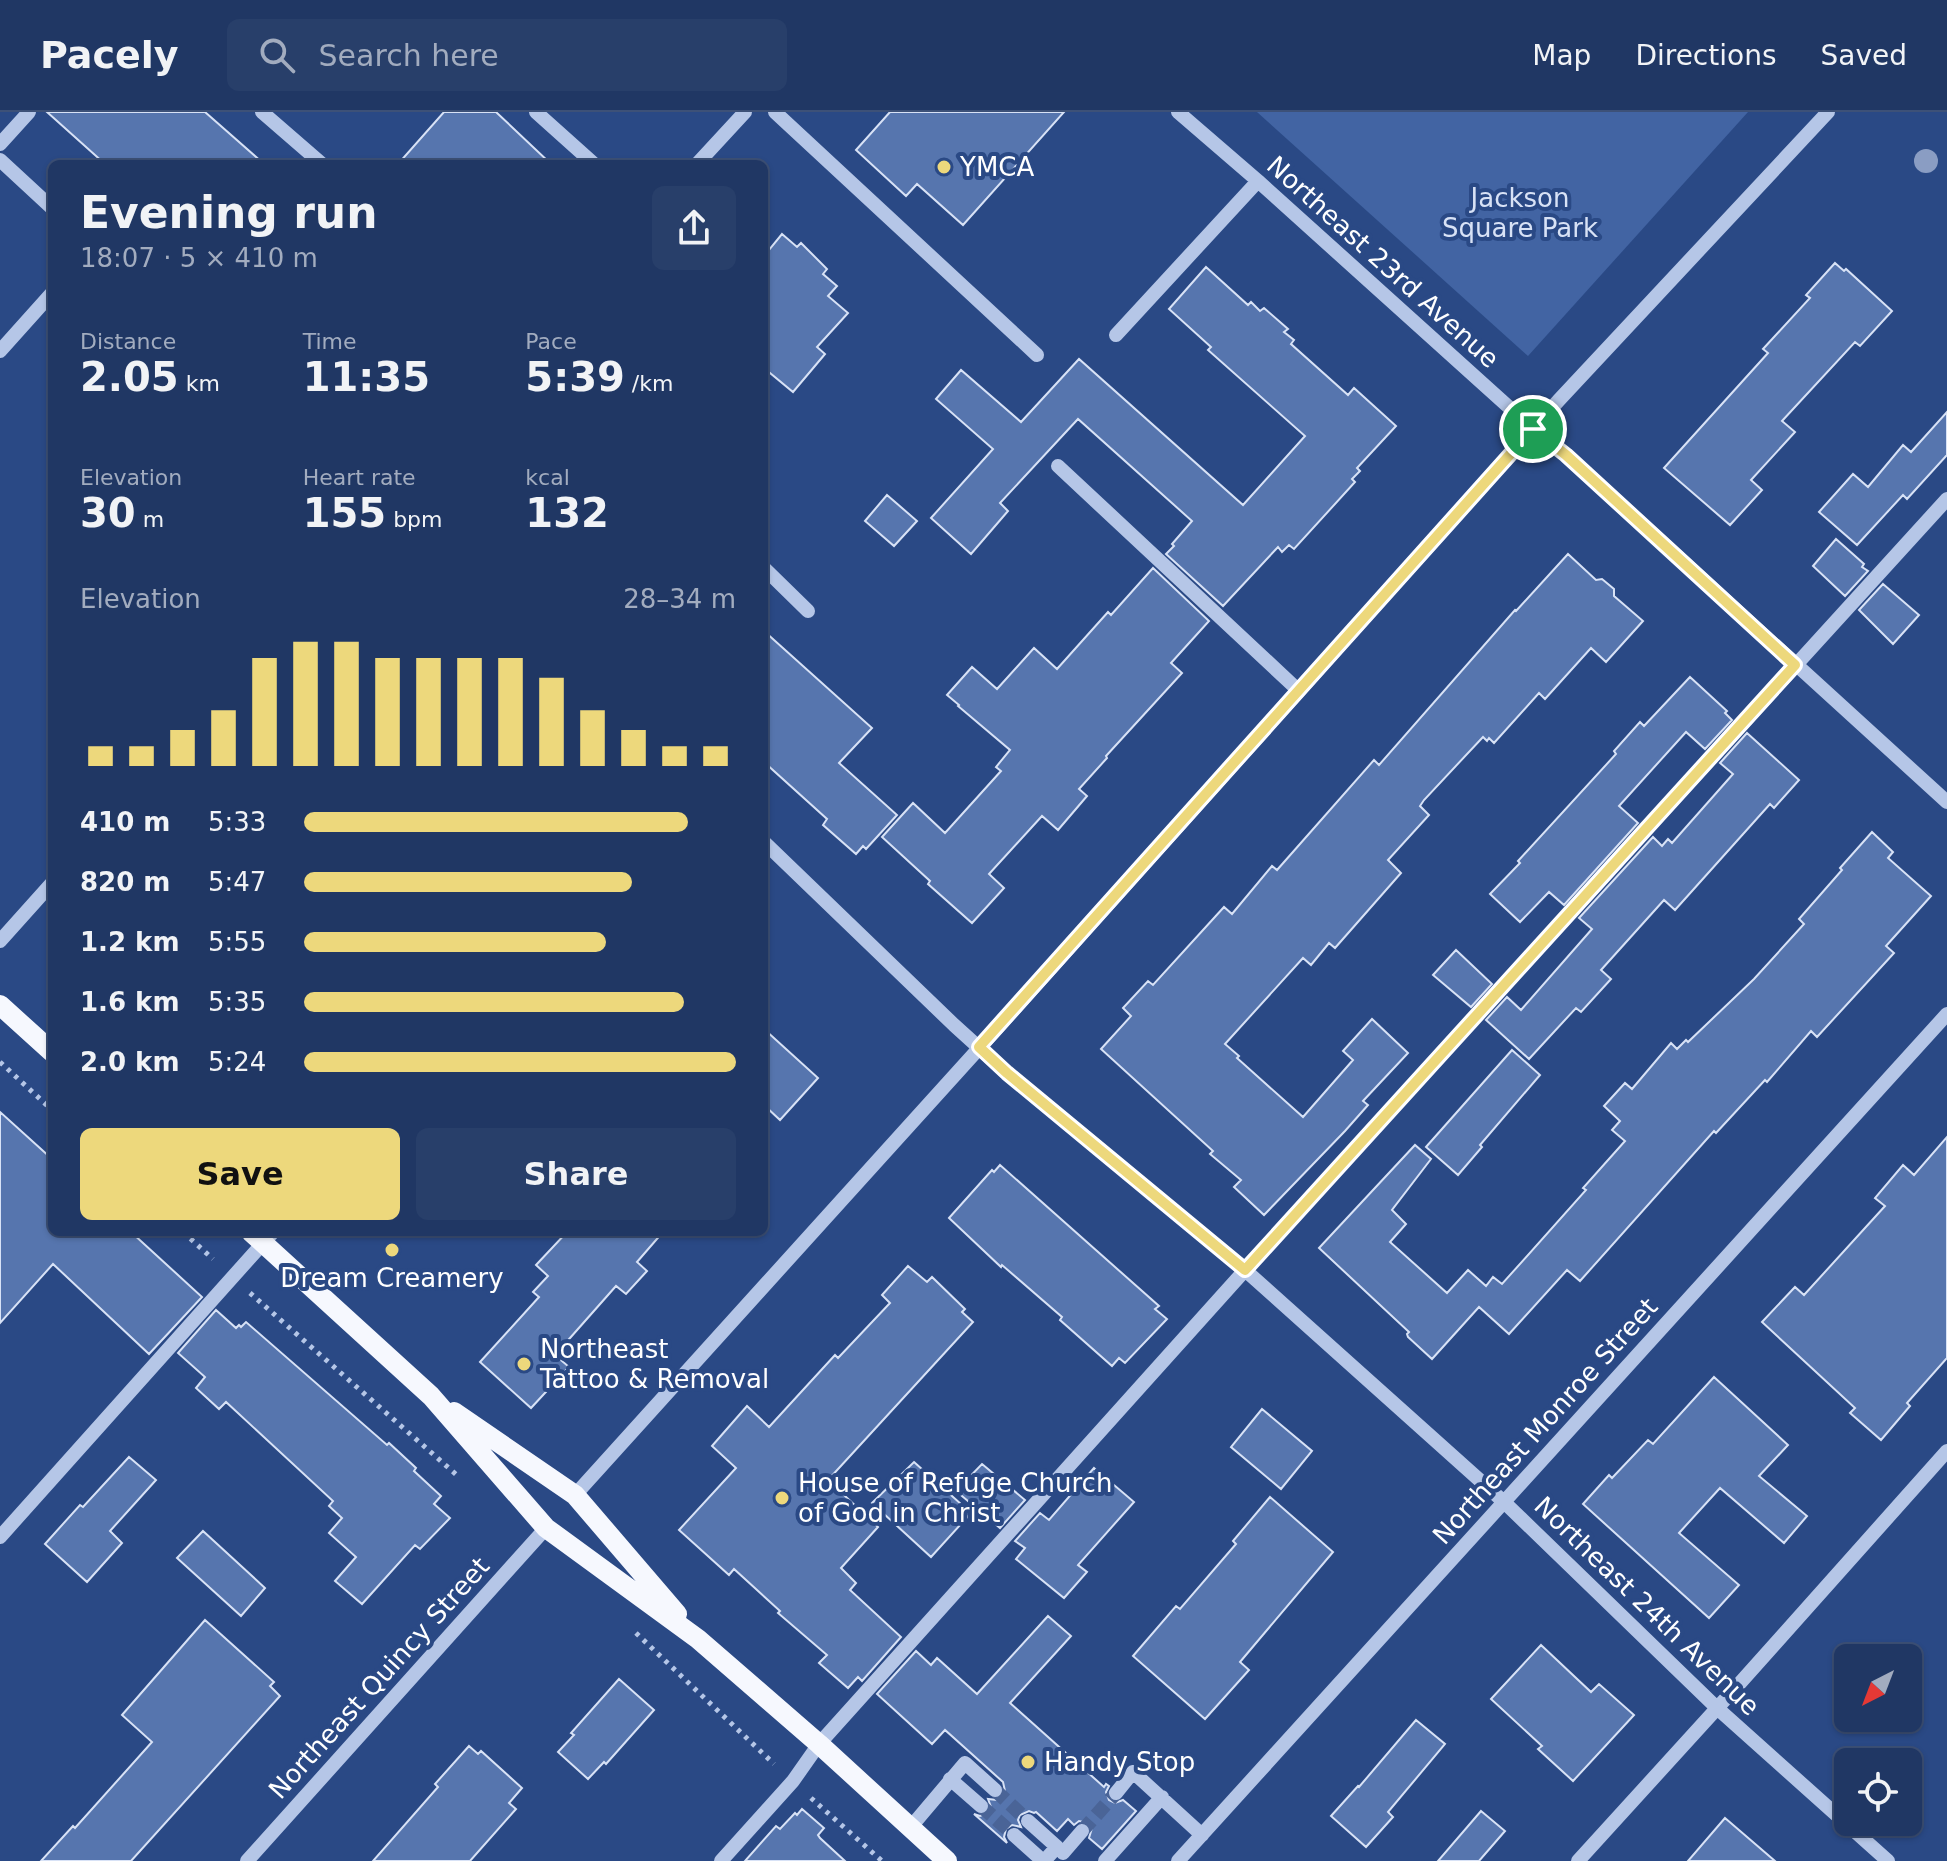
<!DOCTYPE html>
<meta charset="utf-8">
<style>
body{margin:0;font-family:"DejaVu Sans",sans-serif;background:#283f6a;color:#f1f3f6;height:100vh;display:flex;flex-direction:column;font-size:30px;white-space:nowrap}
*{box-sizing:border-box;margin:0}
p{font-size:26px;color:#a2acbf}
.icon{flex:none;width:44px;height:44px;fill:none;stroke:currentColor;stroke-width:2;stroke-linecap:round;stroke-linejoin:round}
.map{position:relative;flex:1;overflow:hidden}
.drawer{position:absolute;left:48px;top:48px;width:720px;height:1076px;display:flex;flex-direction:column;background:#203764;border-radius:12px;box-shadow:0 2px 6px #0004,0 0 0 2px #3d5178}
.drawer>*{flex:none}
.needle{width:52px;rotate:222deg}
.buttons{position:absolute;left:1834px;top:1532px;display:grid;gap:16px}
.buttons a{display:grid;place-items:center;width:88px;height:88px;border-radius:12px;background:#203764;box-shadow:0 2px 6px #0004,0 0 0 2px #3d5178;font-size:40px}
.pin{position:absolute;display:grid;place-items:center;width:68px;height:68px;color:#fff;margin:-34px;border:4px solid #fff;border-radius:50%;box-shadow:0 2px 8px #0007}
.round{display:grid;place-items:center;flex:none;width:84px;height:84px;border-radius:12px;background:#283f6a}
.overview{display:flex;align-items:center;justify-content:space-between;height:136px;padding:0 32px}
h1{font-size:44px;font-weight:700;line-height:60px}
.metrics{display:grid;grid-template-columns:repeat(3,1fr);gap:12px;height:136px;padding:8px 32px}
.metrics div{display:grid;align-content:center}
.metrics b{font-size:40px;font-weight:700}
.metrics small{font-size:22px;font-weight:400}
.metrics p{font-size:22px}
.chart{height:224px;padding:16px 32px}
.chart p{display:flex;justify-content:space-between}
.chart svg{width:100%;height:144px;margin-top:8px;stroke:#edd87c;stroke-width:6}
.cta{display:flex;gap:16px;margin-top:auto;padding:16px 32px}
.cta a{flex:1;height:92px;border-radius:12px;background:#edd87c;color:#111;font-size:32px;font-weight:700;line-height:92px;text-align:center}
.cta a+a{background:#283f6a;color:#f1f3f6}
ul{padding:0 32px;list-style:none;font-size:26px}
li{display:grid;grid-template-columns:128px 96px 1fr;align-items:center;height:60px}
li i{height:20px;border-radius:10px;background:#edd87c}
header{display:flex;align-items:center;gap:48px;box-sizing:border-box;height:112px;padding:0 40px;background:#203764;border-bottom:2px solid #3d5178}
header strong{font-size:38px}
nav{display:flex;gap:44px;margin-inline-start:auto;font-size:28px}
.search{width:560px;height:72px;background:#283f6a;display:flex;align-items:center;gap:20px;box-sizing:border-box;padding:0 28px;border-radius:12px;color:#a2acbf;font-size:30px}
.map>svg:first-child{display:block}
.green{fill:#4264a3}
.building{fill:#5675ae;stroke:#d8e2f6;stroke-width:2}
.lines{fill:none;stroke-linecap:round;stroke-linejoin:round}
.minor-tunnel{stroke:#4a6497;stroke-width:14;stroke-dasharray:14 7;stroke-linecap:butt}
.path{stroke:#b5c6e7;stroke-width:5;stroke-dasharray:4 6;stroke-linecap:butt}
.minor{stroke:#b5c6e7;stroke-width:14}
.major{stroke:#f6f8fe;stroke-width:20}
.tree{fill:#8a9dc3}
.route-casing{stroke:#fff;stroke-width:16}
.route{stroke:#edd87c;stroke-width:10}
.poi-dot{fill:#edd87c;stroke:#2a4985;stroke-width:3}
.labels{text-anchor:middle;stroke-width:8;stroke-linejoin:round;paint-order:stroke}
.poi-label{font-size:26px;fill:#fff;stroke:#2a4985;text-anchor:start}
.park-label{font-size:26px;fill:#d8e2f6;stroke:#2a4985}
.street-label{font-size:26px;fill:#fff;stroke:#2a4985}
</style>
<header>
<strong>Pacely</strong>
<div class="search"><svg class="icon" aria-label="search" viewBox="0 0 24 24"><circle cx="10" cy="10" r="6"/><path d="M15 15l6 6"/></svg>Search here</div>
<nav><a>Map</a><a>Directions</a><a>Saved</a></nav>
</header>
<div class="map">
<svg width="1947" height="1749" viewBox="0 0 1947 1749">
<rect width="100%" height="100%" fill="#2a4985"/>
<!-- green -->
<path class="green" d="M1257,0H1748L1528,244Z"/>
<!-- building -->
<path class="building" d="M47,0H205L264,52H105Z
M444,0H496L551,52H398Z
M890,0H1064L963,113L917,72L906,84L856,38Z
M782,122L797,135L801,131L827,157L823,162L837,174L828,184L848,201L817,235L825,242L793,280L764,256V144Z
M1835,151L1844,159L1846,157L1892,199L1860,234L1855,230L1782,309L1795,320L1751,368L1762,378L1730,413L1664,356L1768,241L1763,237L1810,186L1806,183Z
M1206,155L1248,193L1251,190L1260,199L1264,196L1288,217L1284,220L1294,228L1291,232L1348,283L1354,276L1396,314L1357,356L1360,359L1352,367L1355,370L1294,437L1289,433L1282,440L1278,435L1223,494L1166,442L1174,434L1172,432L1192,409L1078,307L1000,391L1008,399L971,442L931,406L993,337L936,287L961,258L1021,310L1079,247L1243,393L1305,324L1208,238L1211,235L1169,197Z
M1947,300V343L1907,387L1903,383L1857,433L1819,400L1853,362L1868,375L1903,333L1911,340Z
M887,383L917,409L894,434L865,409Z
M1836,427L1864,452L1862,455L1868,459L1845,484L1813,454Z
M1568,442L1596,468L1602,467L1614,477V484L1643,509L1606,550L1591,536L1545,587L1539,581L1494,631L1489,626L1487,629L1483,625L1424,688L1420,694L1429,703L1388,748L1401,761L1335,836L1329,831L1311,853L1303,846L1225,932L1239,944L1237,946L1303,1005L1353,948L1343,939L1372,907L1408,941L1363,989L1368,993L1345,1019L1264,1103L1234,1075L1241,1068L1210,1042L1213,1039L1101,937L1131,904L1123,896L1148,869L1153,873L1224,795L1232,802L1272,754L1277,758L1374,648L1379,653L1515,498L1516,499Z
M1153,456L1209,509L1171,551L1182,561L1106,644L1107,646L1079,677L1087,684L1058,718L1042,704L989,762L1004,776L972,811L928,772L930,769L882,725L913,691L945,721L1001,659L996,655L1010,638L958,594L959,593L947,583L972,555L997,577L1034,536L1057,557L1108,500L1111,503Z
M1883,472L1919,503L1893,532L1859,498Z
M764,519L872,616L839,651L897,703L866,737L863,734L856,742L823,713L827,707L764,650Z
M1690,565L1727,599L1725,601L1732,608L1705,637L1686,620L1619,694L1638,711L1564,793L1549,780L1520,810L1490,782L1520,751L1518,749L1616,642L1614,639L1640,610L1644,614Z
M1747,621L1799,668L1774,696L1770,692L1675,798L1664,788L1601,858L1611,867L1581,900L1576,896L1529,947L1486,908L1507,885L1521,898L1592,817L1579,806L1653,725L1662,734L1668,727L1672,731L1733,662L1720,651Z
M1872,720L1893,740L1888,746L1931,784L1886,834L1894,841L1817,925L1811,919L1767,970L1765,968L1716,1021L1714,1019L1580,1169L1567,1158L1509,1222L1479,1195L1432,1247L1408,1225L1407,1222L1409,1220L1319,1136L1415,1033L1431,1047L1392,1098L1406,1112L1390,1130L1447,1181L1468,1158L1486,1174L1493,1165L1502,1172L1586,1078L1583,1076L1625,1029L1612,1018L1620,1009L1604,994L1625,971L1632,977L1671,931L1677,937L1686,928L1688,930L1754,867L1804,812L1799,807L1842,758L1840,756Z
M1456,838L1492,872L1471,895L1433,863Z
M764,917L818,966L780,1008L764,993Z
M1512,938L1540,963L1480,1033L1482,1035L1458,1063L1426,1035Z
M0,1000L52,1047V1120H131L202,1185L149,1242L53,1152L0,1211Z
M1947,1025V1246L1907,1291L1910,1294L1881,1328L1850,1301L1855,1296L1762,1210L1795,1175L1804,1183L1885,1094L1875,1086L1903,1053L1914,1063Z
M1000,1053L1159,1194L1155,1197L1167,1207L1125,1251L1119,1246L1112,1254L1060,1208L1062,1205L1002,1153L1001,1155L949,1106L992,1058L994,1060Z
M567,1120H663L637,1150L647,1159L626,1182L616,1174L555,1243L569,1255L531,1296L480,1250L539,1185L533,1180L548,1164L536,1153Z
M908,1154L927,1170L932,1165L965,1197L962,1200L973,1210L828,1368L878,1415L841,1456L856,1471L850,1478L901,1525L862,1569L858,1565L848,1576L819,1551L827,1543L778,1501L780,1499L734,1457L729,1463L679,1418L736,1356L712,1334L747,1294L769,1315L835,1243L838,1246L890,1191L882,1183Z
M216,1198L236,1216L239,1213L241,1215L246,1210L387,1333L389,1331L416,1356L414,1359L441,1384L434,1392L450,1406L420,1437L415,1433L362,1492L335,1469L356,1445L329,1421L342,1406L329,1394L333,1389L226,1290L219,1297L196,1276L205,1265L178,1241Z
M1714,1265L1788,1333L1759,1364L1807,1404L1784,1431L1720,1376L1679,1421L1739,1473L1709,1506L1583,1392L1609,1363L1612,1366L1648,1328L1653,1332Z
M1262,1297L1312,1339L1281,1377L1231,1335Z
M129,1345L156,1368L110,1419L122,1431L87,1470L45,1432L80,1393L83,1395Z
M914,1350L971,1401L931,1445L872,1391Z
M982,1352L1025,1388L1000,1416L956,1379Z
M1094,1356L1134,1390L1078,1453L1087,1460L1064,1486L1016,1447L1025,1436L1015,1429L1040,1401L1049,1408Z
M1270,1385L1333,1440L1240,1550L1249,1558L1205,1607L1133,1544L1176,1494L1180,1497L1236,1432L1233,1429Z
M203,1419L265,1476L241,1504L177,1446Z
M1048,1504L1071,1524L1010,1591L1104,1675L1106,1672L1109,1674L1106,1680L1109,1688L1115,1691L1123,1688L1136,1699L1102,1737L1089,1726L1092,1716L1088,1711L1079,1709L1074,1713L1068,1707L1057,1719L1036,1700L1034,1701L1029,1699L1020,1703L1018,1708L1021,1715L1012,1713L1006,1717L1004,1725L1007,1731L974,1702L980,1704L988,1701L991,1695L988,1687L997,1688L1002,1685L1005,1679L1003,1670L945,1618L932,1632L877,1582L916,1539L931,1553L937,1546L977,1582Z
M205,1508L274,1570L270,1574L280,1584L131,1749H41L73,1714L75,1716L152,1630L122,1603Z
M1541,1533L1591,1580L1599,1572L1634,1603L1573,1669L1538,1637L1542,1634L1491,1587Z
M619,1567L654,1598L606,1652L604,1650L588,1667L558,1640L574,1623L571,1621Z
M1416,1608L1445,1632L1388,1700L1393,1705L1366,1735L1331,1704L1358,1674L1359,1675Z
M469,1634L478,1642L481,1639L522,1676L509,1691L516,1697L470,1749H373L438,1675L435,1672Z
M802,1697L824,1716L818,1723L820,1726L845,1749H745L776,1714L780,1717L795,1701L797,1703Z
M1481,1699L1505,1719L1479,1749H1438Z
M1725,1706L1775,1749H1688Z"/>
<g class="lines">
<!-- minor-tunnel -->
<path class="minor-tunnel" d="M995,1678L1028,1709
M981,1694L1014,1723
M1082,1719L1116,1681"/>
<!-- path -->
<path class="path" d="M0,950L52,998
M183,1120L213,1147
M250,1181L459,1365
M636,1521L774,1652
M811,1686L882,1749"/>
<!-- minor -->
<path class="minor" d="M262,0L322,52
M536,0L594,52
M775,0L1037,243
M1178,0L1258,69L1533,317L1566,343L1947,690
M0,32L29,0
M0,48L52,96
M697,52L745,0
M1116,223L1258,69
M0,239L52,181
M1058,354L1299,579
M764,456L808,499
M764,730L954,913L1007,961L1245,1158L1504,1390L1717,1596L1888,1749
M0,829L52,771
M575,1383L1001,912L1559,288L1828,0
M0,1425L273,1120
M950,1667L981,1694
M1116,1681L1133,1660L1202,1723
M1028,1709L1057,1735L1044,1749
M910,1716L965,1651L995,1678
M1014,1723L1043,1749
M1063,1741L1082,1719
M247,1749L546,1416
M721,1749L793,1669L819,1632L1264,1137L1947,387
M1105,1749L1162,1685
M1178,1749L1947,902
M1578,1749L1740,1571L1947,1339"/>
<!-- major -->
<path class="major" d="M0,893L52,940
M251,1120L431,1284L546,1416L698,1527L819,1632L947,1749
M454,1300L575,1383L677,1502"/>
</g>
<!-- trees -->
<circle class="tree" cx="1926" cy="49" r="12"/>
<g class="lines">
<!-- route casing -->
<g class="route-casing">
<path id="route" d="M1533,317L1566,343L1795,553L1245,1158L1007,961L979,935Z"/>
</g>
<!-- route -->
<use href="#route" class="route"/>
</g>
<!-- markers -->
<g class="poi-dot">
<circle cx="944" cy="55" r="8"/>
<circle cx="392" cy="1138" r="8"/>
<circle cx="524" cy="1252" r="8"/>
<circle cx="782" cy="1386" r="8"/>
<circle cx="1028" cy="1650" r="8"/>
</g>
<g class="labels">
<!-- poi labels -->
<g class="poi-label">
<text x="960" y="64">YMCA</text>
<text x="392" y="1175" text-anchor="middle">Dream Creamery</text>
<text x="540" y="1246">Northeast<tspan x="540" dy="30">Tattoo &amp; Removal</tspan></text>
<text x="798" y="1380">House of Refuge Church<tspan x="798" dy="30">of God in Christ</tspan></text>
<text x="1044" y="1659">Handy Stop</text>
</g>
<!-- park labels -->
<g class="park-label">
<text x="1520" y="95">Jackson<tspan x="1520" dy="30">Square Park</tspan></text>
</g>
<!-- street labels -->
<g class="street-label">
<text transform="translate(1383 150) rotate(42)" y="9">Northeast 23rd Avenue</text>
<text transform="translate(1545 1309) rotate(-48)" y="9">Northeast Monroe Street</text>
<text transform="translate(1647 1494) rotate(44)" y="9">Northeast 24th Avenue</text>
<text transform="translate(379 1566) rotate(-48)" y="9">Northeast Quincy Street</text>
</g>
</g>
</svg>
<div class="buttons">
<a><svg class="needle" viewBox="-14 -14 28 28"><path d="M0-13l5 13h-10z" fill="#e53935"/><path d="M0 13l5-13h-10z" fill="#a2acbf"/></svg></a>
<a><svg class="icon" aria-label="locate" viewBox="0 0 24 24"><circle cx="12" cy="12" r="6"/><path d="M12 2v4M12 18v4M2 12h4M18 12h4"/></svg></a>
</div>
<div class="pin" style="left:1533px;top:317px;background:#1e9e55"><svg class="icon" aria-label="arrive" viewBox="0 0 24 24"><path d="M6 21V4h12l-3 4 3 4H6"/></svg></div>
<section class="drawer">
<div class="overview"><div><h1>Evening run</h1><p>18:07 · 5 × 410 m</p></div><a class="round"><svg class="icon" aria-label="share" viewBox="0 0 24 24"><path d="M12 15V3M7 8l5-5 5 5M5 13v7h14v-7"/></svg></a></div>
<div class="metrics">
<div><p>Distance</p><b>2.05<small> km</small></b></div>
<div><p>Time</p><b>11:35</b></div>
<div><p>Pace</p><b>5:39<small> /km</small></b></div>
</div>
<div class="metrics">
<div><p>Elevation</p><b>30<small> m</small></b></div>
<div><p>Heart rate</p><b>155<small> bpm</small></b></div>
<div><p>kcal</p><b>132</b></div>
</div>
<div class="chart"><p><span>Elevation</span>28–34 m</p>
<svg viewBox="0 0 160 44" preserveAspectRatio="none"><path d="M5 44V38M15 44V38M25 44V33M35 44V27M45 44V11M55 44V6M65 44V6M75 44V11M85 44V11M95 44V11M105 44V11M115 44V17M125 44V27M135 44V33M145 44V38M155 44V38"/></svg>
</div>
<ul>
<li><b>410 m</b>5:33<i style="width:89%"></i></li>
<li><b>820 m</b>5:47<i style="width:76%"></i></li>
<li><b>1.2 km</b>5:55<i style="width:70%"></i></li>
<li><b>1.6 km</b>5:35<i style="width:88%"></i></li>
<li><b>2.0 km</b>5:24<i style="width:100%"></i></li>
</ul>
<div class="cta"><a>Save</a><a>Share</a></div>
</section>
</div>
